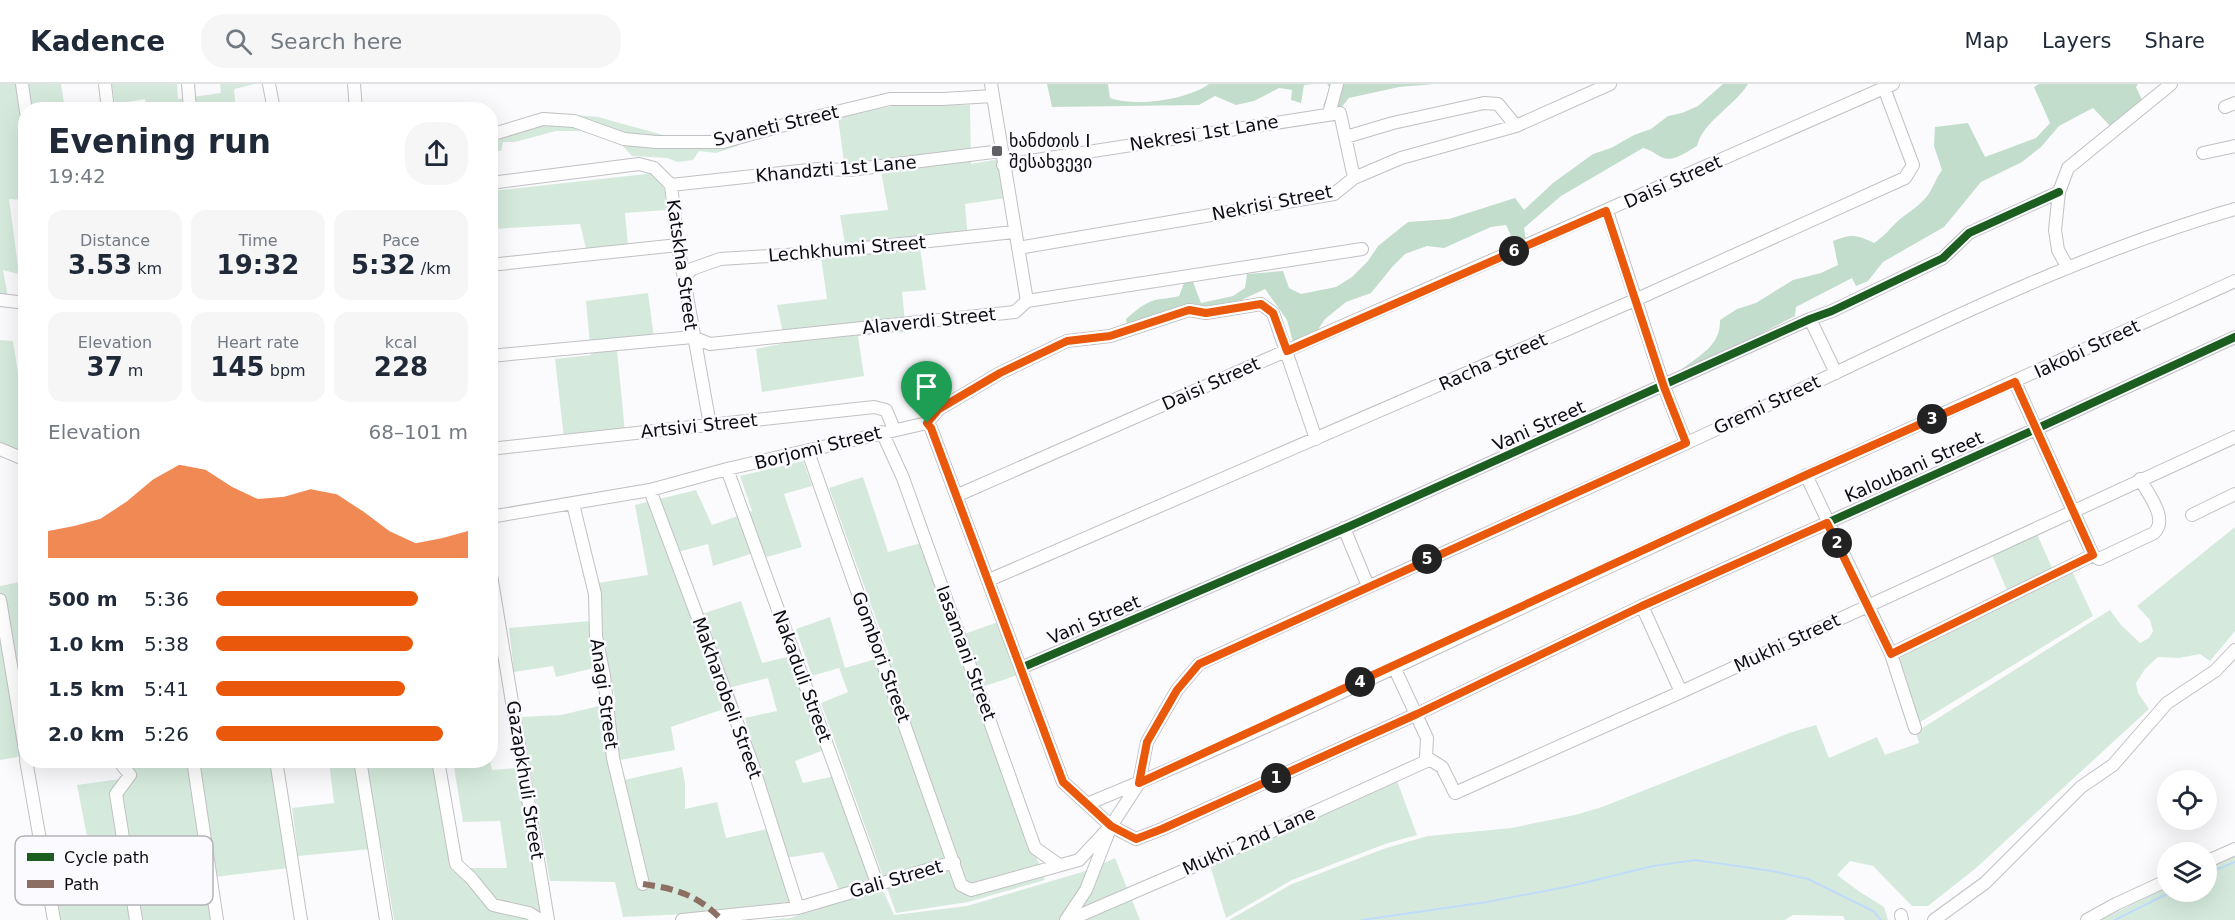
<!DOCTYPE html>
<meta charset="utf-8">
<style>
body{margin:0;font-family:"DejaVu Sans","Noto Sans Georgian",sans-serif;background:#f6f6f7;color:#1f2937;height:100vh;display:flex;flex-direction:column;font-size:22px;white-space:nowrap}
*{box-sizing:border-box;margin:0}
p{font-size:20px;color:#747a83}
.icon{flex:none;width:33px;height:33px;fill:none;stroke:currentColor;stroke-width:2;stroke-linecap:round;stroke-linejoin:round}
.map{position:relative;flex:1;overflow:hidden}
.details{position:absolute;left:18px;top:18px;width:480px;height:666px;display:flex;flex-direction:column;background:#fff;border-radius:24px;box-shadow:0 6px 24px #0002}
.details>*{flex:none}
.controls{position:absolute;left:2157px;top:686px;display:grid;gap:12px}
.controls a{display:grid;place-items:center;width:60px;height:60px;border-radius:50%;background:#fff;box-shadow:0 6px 24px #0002;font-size:30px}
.pin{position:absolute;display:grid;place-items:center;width:51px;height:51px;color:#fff;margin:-62px -26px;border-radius:50% 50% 50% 0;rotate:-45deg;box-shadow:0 0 6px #0007}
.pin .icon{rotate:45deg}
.km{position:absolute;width:30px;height:30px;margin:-15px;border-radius:50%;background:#222;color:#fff;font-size:16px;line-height:30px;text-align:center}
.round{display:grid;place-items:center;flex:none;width:63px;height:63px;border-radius:24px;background:#f6f6f7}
.overview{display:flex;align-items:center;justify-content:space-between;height:102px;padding:0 30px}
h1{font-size:33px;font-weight:700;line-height:45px}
.stats{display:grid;grid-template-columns:repeat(3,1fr);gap:9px;height:102px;padding:6px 30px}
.stats div{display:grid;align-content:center;border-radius:15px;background:#f6f6f7;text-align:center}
.stats b{font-size:26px;font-weight:700}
.stats small{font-size:16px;font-weight:400}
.stats p{font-size:16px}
.chart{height:168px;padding:12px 30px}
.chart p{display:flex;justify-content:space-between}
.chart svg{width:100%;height:108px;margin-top:6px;fill:#ea580c;opacity:.7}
ul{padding:0 30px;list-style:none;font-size:20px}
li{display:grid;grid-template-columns:96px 72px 1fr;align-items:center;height:45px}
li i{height:15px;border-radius:8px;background:#ea580c}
header{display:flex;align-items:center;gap:36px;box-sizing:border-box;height:84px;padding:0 30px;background:#fff;border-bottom:2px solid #e0e1e3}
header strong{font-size:28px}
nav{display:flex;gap:33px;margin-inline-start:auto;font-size:21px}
.search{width:420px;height:54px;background:#f6f6f7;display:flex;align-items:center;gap:15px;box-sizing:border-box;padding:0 21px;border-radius:24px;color:#747a83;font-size:22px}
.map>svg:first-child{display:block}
.green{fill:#d5eadd}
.forest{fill:#c2ddcc}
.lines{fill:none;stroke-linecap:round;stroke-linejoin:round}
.stream{stroke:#c0dcf8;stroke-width:2}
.minor-casing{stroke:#c1c1c4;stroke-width:14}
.minor{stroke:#fefeff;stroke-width:12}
.quiet{stroke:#8d6e63;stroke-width:6;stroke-dasharray:12 6;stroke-linecap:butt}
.cycleway-casing{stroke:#fafaff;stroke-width:11}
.cycleway{stroke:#1b5e20;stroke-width:8}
.route-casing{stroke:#fff;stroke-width:12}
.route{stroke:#ea580c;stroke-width:8}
.poi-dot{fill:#606064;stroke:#fafaff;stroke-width:2}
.labels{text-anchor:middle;stroke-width:5;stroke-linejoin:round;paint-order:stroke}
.street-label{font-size:18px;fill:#0d0d11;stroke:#fafaff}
.poi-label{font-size:18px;fill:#0d0d11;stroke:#fafaff;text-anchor:start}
.key{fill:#fafaff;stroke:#b3b3b8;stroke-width:1.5}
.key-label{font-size:16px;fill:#0d0d11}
</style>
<header>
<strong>Kadence</strong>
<div class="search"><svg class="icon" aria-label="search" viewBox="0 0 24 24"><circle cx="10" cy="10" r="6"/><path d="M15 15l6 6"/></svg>Search here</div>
<nav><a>Map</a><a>Layers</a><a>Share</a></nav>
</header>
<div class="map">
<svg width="2235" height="836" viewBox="0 0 2235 836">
<rect width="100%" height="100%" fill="#fbfbfe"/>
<!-- green -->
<path class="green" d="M0,0H61L65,25L26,26L25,116L9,115L19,190L3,186L8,213L0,212Z
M112,0H177L178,15L221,9L220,0H255L234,5L236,26L146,25L145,15L115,20Z
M970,21L971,80L999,75L1006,114L965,120L968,157L920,163L926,206L902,208L906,248L858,252L864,292L762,308L756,265L785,259L777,221L827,215L821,173L847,171L840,131L888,126L881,87L846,93L838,34L893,22Z
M545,28L598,33L678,55L743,51L738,62L716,69L699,67L693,76L678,78L667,74L632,72L620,59L582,47H556L515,58H503L501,67H491L490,46Z
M655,89L665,106L667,126L625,129L628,161L586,165L580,140L491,145V107Z
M648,209L654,254L616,256L625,348L564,355L555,275L591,271L586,217Z
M0,256L13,257L19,296L25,297V376L0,365Z
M803,377L812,402L784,410L802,463L767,473L763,466L713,482L708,460L670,470L693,533L741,517L762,579L791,572L824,666L795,677L803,699L835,692L872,796L839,806L823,768L785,774L745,634L777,627L768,594L732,603L738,620L671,643L675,666L620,676L624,696L682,683L685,699V725L717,718L726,754L767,745L790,818L709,829L623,833L615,798L550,797L521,633L561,631L616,618L607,581L556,593L553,582L514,588L509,544L601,536L598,499L648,491L635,421L696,406L712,441L752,427L740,392Z
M863,393L888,468L921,459L953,554L998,538L1018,591L973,606L1045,796L968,818L896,829L821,619L848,608L839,584L812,592L796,545L830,533L845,584L889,571L829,404Z
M2235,443V547L2210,577L2200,570L2179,574L2158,573L2145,585L2136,599L2138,609L2149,625L1976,784L1928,822H1912L1873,782L1850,777L1837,791L1860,808L1884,823L1888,836H1845L1843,832L1793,831L1785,836H1229L1292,800L1386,764L1428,752L1511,744L1575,731L1602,723L1792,648L1816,641L1829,674L1877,653L1885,671L1919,659L1916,648L2110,526L2121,541L2140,559L2149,554L2153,547L2150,536L2137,522Z
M2037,450L2056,493L2071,485L2093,532L1917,640L1897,572L2011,516L1992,471Z
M25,497L26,647L23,672L0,676V502Z
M123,677H274L289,784L206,794L212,836H60L51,779L91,773L77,701L134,693Z
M329,677H433L451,784H507L500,737L463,738L453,677H490L492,686L517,684L544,833L533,836H394L382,764L298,772L292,724L334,719Z
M1396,694L1417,751L1385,760L1292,796L1226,834L1209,778Z
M2235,769V836H2101L2167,803L2168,807H2206L2207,783Z
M1115,774L1140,836H1071L1100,781Z
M1089,786L1077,810L1059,836H763L790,834L882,804L894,831L967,822Z"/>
<!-- forest -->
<path class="forest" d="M1047,0H1108L1110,14C1136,23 1187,16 1209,0H1312L1304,1L1301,19L1291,16L1292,6L1279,4L1254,17L1236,21L1215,12L1199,21L1052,23Z
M1327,0H1434L1399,3L1349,14L1341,24L1323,22L1330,4Z
M1723,0H1748C1734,23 1704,36 1697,62C1686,68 1673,79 1661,73C1654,69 1651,66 1643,64L1561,112L1524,144L1526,157L1515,161L1506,141L1491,143L1444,164L1427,162L1405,170L1393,182L1371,209L1346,218L1325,235L1317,247L1293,258L1287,236L1265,205L1233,220L1127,243L1126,235C1134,228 1144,219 1155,216C1163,214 1168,215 1179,212L1184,199L1193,198L1201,219L1233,212L1245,204L1247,190L1283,187L1289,204L1301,210L1336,203L1352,193L1368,177L1378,162L1408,138L1449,135L1515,114L1524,126L1553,99L1593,70L1611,64L1634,51L1651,45L1668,32L1682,29L1698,22Z
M2039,0H2138L2136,3L2144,20L2113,45L2093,24L2059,42L2041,63L2022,78L1981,98L1944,143L1883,178L1868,197L1856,202L1852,194L1796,223L1795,232L1681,290L1682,285C1700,271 1721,261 1720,236L1737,225L1756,219L1793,196L1821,189L1838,181L1833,157C1851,150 1856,150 1874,159C1886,151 1889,145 1899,136C1909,128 1919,122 1928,111C1932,106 1936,94 1942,86L1934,62L1935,43L1968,39L1985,73L2036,54L2050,39L2034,3Z"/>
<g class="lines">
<!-- stream -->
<path class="stream" d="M2206,790L2235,778
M1362,836L1487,818L1571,802L1653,782L1695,776L1772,787L1808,795L1873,827L1881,836
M2115,836L2173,807"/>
<!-- minor casing -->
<g class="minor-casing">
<path id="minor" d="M22,0L26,28
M105,0L108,26
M188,0L190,26
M269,0L274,26
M354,0L356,26
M991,0L1027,217
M2225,23L2235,19
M1329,30L1337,0
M490,51L543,35L574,37L624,55L656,58H723L795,38L890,15H942L993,12
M1346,53L1393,39L1484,19L1498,20L1516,42
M2203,69L2235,62
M1003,81L1340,29L1354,94
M490,99L639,80L654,84L671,101L678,161L710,341
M671,101L818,85L849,86L1001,67
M1607,127L1664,303L1686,359
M1018,164L1334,110L1354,94L1401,74L1516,42L1610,0
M490,181L678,161
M2068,184L2058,166L2055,146L2059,108L2068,84L2171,0
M685,192L692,185L720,175L817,169L1014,148
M0,216L26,219
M1810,235L1836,289
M490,272L693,253L710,260L1015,228L1027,217L1362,165
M2015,298L2093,471
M927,339L931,344L1063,698L1111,742L1136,755L1162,745L1417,630L1642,522L2036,345L2235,253
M882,348L903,394L1035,764L1059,781
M0,365L26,376
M490,365L874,323L886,326L894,345
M808,368L961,801L971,806L1079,776L1106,747
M727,385L877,799
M1806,391L1891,570L1915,644
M650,406L751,676L798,824
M958,411L1893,0
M573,420L595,510L596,552L604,592L613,674L643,800
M2192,431L2235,410
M490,433L650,406L727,385L927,339L939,325L1000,289L1067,257L1110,252L1189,226L1206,229L1261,220L1273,229L1316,355
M1344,444L1368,502
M2093,471L2099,475L2154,449C2169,435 2148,410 2140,395
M490,485L548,836
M989,496L1635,216L1905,94L1913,81L1884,4
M0,516L26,672
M1642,522L1681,608
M1891,570L2093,471
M1394,583L1427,654L1426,673L1442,683L1455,709L1681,608L2235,353
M1021,584L1350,442L1810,235L1832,227L1943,174L1969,149L2059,108
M26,676L54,836
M118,676L130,691L116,710L136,836
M193,676L217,836
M276,676L301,836
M360,676L386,836
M438,676L456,780L471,794L493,821L529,829L540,836
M1087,720C1273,644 1453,555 1635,471C1834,378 2035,288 2235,197
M2206,778L2235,765
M1901,831L1902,836
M682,836L798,824L954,778
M1066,836L1086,806L1111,742L1139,699L1147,658L1177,606L1199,580C1371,500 1545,425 1717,345C1887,266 2055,177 2235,125
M1069,836L1213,774L1429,676
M1934,836L1985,799L2081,703L2113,681L2167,619L2215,587L2235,566
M2087,836L2116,820L2168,796"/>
</g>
<!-- minor -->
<use href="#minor" class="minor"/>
<!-- quiet -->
<path class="quiet" d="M643,800C676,805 695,810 719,833"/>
<!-- cycleway casing -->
<g class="cycleway-casing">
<path id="cycleway" d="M927,339L931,344L1063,698L1111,742L1136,755L1162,745L1417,630L1642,522L2036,345L2235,253
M1021,584L1350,442L1810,235L1832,227L1943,174L1969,149L2059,108"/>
</g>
<!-- cycleway -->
<use href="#cycleway" class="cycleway"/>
</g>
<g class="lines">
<!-- route casing -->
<g class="route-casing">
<path id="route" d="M1606,127L1664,303L1686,359L1199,580L1177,606L1147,658L1139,699L1806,391L2015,298L2093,471L1891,570L1827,439L1642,522L1417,630L1162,745L1136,755L1111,742L1063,698L931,344L927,339L939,325L1000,289L1067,257L1110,252L1189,226L1206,229L1261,220L1273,229L1287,267Z"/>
</g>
<!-- route -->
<use href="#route" class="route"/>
</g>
<!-- markers -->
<rect class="poi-dot" x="991" y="61" width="12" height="12" rx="3"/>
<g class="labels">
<!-- street labels -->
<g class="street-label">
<text transform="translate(776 42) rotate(-13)" y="6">Svaneti Street</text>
<text transform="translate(1204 49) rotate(-9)" y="6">Nekresi 1st Lane</text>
<text transform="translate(836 85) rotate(-5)" y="6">Khandzti 1st Lane</text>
<text transform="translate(1673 98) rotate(-24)" y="6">Daisi Street</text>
<text transform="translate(1272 119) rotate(-11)" y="6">Nekrisi Street</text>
<text transform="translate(847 165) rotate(-5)" y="6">Lechkhumi Street</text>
<text transform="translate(682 181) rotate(82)" y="6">Katskha Street</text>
<text transform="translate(929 237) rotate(-6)" y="6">Alaverdi Street</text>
<text transform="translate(2087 265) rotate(-25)" y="6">Iakobi Street</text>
<text transform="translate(1493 278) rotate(-24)" y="6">Racha Street</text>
<text transform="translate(1211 300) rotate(-24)" y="6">Daisi Street</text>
<text transform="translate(1767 321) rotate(-25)" y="6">Gremi Street</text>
<text transform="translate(699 342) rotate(-6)" y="6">Artsivi Street</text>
<text transform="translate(1539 342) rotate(-24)" y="6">Vani Street</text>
<text transform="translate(818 364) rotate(-14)" y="6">Borjomi Street</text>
<text transform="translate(1914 383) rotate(-24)" y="6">Kaloubani Street</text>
<text transform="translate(1094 536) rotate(-23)" y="6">Vani Street</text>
<text transform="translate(1787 559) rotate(-25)" y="6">Mukhi Street</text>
<text transform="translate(966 569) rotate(70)" y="6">Iasamani Street</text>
<text transform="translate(881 573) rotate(70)" y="6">Gombori Street</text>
<text transform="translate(802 592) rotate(70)" y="6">Nakaduli Street</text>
<text transform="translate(604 610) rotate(82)" y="6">Anagi Street</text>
<text transform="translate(727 614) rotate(70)" y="6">Makharobeli Street</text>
<text transform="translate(525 696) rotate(81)" y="6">Gazapkhuli Street</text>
<text transform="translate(1249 757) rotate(-24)" y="6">Mukhi 2nd Lane</text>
<text transform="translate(896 795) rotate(-16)" y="6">Gali Street</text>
</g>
<!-- poi labels -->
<g class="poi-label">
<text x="1009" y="63">ხანძთის I<tspan x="1009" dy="21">შესახვევი</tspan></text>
</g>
</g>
<!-- legend -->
<rect x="15" y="752" width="198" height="69" rx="9" class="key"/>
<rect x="27" y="769" width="27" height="8" fill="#1b5e20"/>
<rect x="27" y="796" width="27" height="8" fill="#8d6e63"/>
<g class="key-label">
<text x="64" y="779">Cycle path</text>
<text x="64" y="806">Path</text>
</g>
</svg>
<div class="controls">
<a><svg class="icon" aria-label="locate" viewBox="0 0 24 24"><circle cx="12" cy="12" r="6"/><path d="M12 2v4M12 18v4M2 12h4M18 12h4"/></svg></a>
<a><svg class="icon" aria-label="layers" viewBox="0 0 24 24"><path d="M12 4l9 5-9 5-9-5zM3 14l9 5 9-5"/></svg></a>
</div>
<div class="pin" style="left:927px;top:339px;background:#1e9e55"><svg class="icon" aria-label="arrive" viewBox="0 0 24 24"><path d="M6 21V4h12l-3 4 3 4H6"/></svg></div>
<b class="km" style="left:1276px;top:694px">1</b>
<b class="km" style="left:1837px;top:459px">2</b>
<b class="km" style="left:1932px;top:335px">3</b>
<b class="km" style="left:1360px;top:598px">4</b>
<b class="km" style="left:1427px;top:475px">5</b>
<b class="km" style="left:1514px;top:167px">6</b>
<section class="details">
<div class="overview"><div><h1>Evening run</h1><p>19:42</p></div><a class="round"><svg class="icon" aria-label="share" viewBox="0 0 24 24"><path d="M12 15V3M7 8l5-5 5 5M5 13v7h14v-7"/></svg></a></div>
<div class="stats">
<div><p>Distance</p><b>3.53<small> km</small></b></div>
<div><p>Time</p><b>19:32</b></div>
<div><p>Pace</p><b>5:32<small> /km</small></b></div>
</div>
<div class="stats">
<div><p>Elevation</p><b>37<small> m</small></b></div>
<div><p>Heart rate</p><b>145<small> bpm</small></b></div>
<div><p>kcal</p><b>228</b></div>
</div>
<div class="chart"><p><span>Elevation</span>68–101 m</p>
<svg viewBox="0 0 160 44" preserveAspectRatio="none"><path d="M0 44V33L10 31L20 28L30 21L40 12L50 6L60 8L70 15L80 20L90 19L100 16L110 18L120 25L130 33L140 38L150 36L160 33V44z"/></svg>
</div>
<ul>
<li><b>500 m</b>5:36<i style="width:80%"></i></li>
<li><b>1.0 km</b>5:38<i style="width:78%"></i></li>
<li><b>1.5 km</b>5:41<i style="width:75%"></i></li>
<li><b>2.0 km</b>5:26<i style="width:90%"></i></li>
</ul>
</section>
</div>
